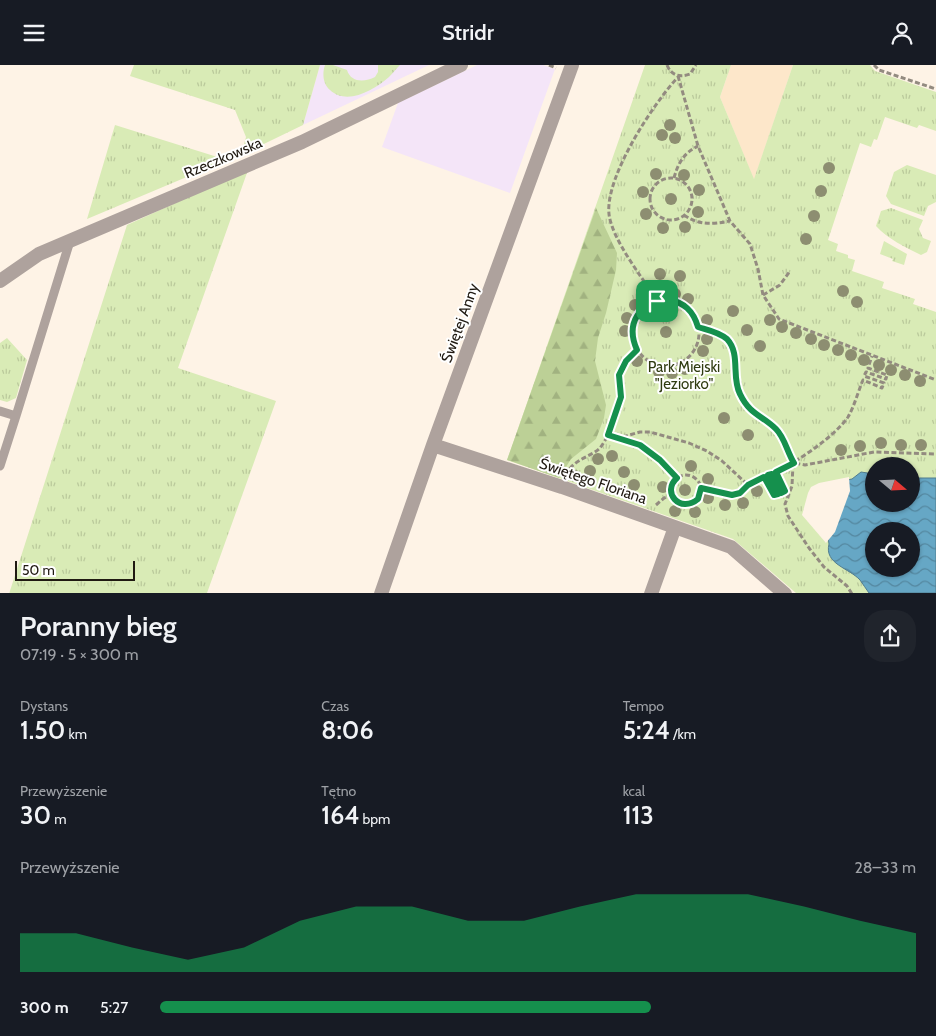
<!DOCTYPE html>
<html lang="pl">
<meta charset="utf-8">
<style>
body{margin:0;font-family:Cabin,sans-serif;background:#20242c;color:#f1f3f6;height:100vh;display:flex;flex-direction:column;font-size:19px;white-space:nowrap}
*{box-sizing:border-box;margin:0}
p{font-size:16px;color:#9ea1a6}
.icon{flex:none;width:28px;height:28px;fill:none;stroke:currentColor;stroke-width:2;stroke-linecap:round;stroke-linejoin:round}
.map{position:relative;height:528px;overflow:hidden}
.panel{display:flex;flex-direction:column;background:#171b24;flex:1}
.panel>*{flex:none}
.needle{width:32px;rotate:109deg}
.controls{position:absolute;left:865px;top:392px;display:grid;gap:10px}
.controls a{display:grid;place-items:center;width:55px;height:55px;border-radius:50%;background:#171b24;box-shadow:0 1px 4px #0004;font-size:25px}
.scale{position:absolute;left:15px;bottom:12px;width:120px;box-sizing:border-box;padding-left:5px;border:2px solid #201a12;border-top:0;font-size:14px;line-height:18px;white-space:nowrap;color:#201a12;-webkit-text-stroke:4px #fff;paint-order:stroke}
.pin{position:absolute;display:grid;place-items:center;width:42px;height:42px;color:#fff;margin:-21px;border-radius:10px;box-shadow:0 2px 8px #0006}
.round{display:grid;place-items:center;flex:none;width:52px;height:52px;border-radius:20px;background:#20242c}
.headline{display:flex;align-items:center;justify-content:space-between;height:85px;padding:0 20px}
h1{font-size:28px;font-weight:600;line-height:38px}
.metrics{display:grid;grid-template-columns:repeat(3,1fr);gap:8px;height:85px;padding:5px 20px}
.metrics div{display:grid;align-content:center}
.metrics b{font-size:25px;font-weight:600}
.metrics small{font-size:14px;font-weight:400}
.metrics p{font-size:14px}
.chart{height:140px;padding:10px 20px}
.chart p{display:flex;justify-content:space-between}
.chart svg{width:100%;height:90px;margin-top:5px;fill:#15904d;opacity:.7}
ul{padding:0 20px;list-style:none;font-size:16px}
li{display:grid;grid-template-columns:80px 60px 1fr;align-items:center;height:38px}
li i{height:12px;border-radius:6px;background:#15904d}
header{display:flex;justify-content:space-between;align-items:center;height:65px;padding:0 20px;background:#171b24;font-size:22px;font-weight:600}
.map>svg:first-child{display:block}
.commercial{fill:#f4e5f8}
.built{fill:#fde7ca}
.grass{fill:url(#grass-tufts);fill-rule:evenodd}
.forest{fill:url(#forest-firs)}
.water{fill:url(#water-waves);stroke:#517d8f;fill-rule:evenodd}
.pier{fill:#fef3e6}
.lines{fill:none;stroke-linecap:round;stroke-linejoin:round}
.path{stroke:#938b80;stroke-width:3;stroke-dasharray:5 2.5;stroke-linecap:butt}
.service{stroke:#aea29d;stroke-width:9}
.minor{stroke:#aea29d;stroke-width:14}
.tree{fill:#8d8e71}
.route-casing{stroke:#fff;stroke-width:10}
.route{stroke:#15904d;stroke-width:6}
.labels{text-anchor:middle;stroke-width:4;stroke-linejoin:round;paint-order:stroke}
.street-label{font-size:15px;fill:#201a12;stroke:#fff}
.park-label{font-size:15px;fill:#303c11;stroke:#fff}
</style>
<header><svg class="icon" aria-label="menu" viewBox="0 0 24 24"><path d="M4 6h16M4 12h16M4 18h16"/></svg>Stridr<svg class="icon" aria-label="person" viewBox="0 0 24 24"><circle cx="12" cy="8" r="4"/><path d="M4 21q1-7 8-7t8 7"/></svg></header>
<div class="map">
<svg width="936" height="529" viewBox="0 0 936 529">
<defs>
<pattern id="grass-tufts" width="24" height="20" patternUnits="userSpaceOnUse" patternTransform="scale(1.25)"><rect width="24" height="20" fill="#d9ebb6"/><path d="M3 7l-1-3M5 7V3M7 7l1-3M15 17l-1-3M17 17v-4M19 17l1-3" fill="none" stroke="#bac99b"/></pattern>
<pattern id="forest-firs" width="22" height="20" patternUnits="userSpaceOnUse" patternTransform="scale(1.25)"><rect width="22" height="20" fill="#bcd096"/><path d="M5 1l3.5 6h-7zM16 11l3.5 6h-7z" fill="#a1b280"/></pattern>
<pattern id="water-waves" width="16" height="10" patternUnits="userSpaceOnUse" patternTransform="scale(1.25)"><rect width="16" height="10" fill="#66a7c5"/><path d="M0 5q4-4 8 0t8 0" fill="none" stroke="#54879f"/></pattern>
</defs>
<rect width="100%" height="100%" fill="#fef3e6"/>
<!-- commercial -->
<path class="commercial" d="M320,0H429L303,60Z
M477,0H543L555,4L510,128L382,82L398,38Z"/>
<!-- built -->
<path class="built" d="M731,0H793L754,115L720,32Z"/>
<!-- grass -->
<path class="grass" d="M134,0H320L303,60L241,90L246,72L235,45L130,11Z
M325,0H333L347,5C351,18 365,17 375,12L378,7V0H400C396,4 393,8 389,12C374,25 347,41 330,25C323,19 322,9 325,0Z
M645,0H731L720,32L754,114L793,0H870L875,6L936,27V66L919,60L917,63L885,52L877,75L874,74L871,82L860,78L828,175L838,179L836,186L848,190V193L855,195L852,206L884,217L882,223L915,234L913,239L936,247V528H796L733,474L507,395ZM874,401H911V439H874ZM874,466H911V504H874Z
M115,60L227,95L87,154Z
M907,100L936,110V137L928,141L924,151L891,139L886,131L894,107Z
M248,105L178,303L276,336L207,528L9,529L127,160Z
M891,143L923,155L919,164L923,173L931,176L927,187L921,190C905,182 888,174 876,161L881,146Z
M884,176L907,189L904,200L892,196L893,194L880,189Z
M7,273L27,295L16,333L7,337L0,335V278Z"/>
<!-- forest -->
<path class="forest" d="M596,143L617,188L616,205L606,248L598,273L595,296L606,340L604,353L596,374L571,394L559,413L507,395Z"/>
<!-- water -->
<path class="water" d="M861,407L874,409V439H911V413H936V528H869C866,524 863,519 860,515C849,503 824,499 829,479L820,420L852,414ZM874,466H911V504H874Z"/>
<!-- pier -->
<path class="pier" d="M849,412L850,426L835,467L826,478L802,450L808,428L811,422L819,418Z"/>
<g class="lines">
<!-- path -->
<path class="path" d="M549,0L556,3
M667,0C671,10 679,13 690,9L696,0
M874,0L879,5L936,24
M678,11L698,81L730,156L750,179L758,204L763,230L779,254L936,315
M674,113C678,98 684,88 698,81
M650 134a21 21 0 1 1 42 0a21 21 0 1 1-42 0Z
M684,150C700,161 713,159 730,156
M763,230L780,220L790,206
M633 268a33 33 0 1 1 66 0a33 33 0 1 1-66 0Z
M657,236C643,213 612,175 609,149C605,112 653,39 678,12
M698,262C708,265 719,267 727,274C741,289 731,312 740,329C750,350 762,350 776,364C785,373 787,387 794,398L805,400L874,387L936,389
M608,370L621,332L619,310L626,296L637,285
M619,373L640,380L660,395L677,413
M793,399L792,421L785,439L788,451L809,483L824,502L847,521L852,529
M566,410C573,394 591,392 600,383C603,379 606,374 608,370L619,373L640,367H650L689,378L707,386L722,396L748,420L764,412L774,430L778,429L768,411L772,409L781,428L785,426L776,407C798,396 834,372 848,352C854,342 858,327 863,315L882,323L884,318L864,311L866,307L886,314L887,310L868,303L872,291
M671 425a15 15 0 1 1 30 0a15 15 0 1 1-30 0Z
M701,423L732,430L740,428L748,420
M656,440L664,433L672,430"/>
<!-- service -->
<path class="service" d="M0,346L16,351L0,401
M16,351L70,176"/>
<!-- minor -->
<path class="minor" d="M0,216L39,189L302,77L461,0
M433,380L562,422L731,482L785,529
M381,529L433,380L572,0
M651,529L675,462"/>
</g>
<!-- trees -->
<g class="tree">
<circle cx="670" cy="60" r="6"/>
<circle cx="662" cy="70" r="6"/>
<circle cx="675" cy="73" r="6"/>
<circle cx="829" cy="103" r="6"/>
<circle cx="656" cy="109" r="6"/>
<circle cx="684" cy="110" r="6"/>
<circle cx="699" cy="125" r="6"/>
<circle cx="821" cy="126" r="6"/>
<circle cx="643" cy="127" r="6"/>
<circle cx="671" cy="134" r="6"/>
<circle cx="698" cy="147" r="6"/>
<circle cx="646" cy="149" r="6"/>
<circle cx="814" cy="151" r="6"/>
<circle cx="685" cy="162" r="6"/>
<circle cx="663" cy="163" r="6"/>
<circle cx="806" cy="174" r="6"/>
<circle cx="660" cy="209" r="6"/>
<circle cx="680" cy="211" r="6"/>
<circle cx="843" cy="226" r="6"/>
<circle cx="660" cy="227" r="6"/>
<circle cx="675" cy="229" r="6"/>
<circle cx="647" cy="231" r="6"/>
<circle cx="688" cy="234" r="6"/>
<circle cx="857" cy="237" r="6"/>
<circle cx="635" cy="240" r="6"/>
<circle cx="733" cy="246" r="6"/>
<circle cx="627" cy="253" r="6"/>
<circle cx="707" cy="255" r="6"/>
<circle cx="770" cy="255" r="6"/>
<circle cx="782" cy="262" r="6"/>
<circle cx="747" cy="265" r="6"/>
<circle cx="625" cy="266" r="6"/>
<circle cx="666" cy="267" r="6"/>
<circle cx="796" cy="268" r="6"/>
<circle cx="707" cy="274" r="6"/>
<circle cx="811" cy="274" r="6"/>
<circle cx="824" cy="280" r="6"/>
<circle cx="760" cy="281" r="6"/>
<circle cx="838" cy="285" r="6"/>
<circle cx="703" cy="286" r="6"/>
<circle cx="851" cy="290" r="6"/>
<circle cx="864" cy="295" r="6"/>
<circle cx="637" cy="296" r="6"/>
<circle cx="879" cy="300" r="6"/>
<circle cx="685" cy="304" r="6"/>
<circle cx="891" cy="305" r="6"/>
<circle cx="659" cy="307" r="6"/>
<circle cx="672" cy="308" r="6"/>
<circle cx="905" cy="310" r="6"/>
<circle cx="920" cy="316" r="6"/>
<circle cx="724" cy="353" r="6"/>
<circle cx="748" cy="370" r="6"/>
<circle cx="881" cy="378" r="6"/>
<circle cx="901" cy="380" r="6"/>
<circle cx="921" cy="380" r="6"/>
<circle cx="860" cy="381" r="6"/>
<circle cx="841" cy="385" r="6"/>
<circle cx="612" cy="391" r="6"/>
<circle cx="598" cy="394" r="6"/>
<circle cx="691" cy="401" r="6"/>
<circle cx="590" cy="406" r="6"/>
<circle cx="624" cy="407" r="6"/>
<circle cx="575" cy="411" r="6"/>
<circle cx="708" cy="414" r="6"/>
<circle cx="634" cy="420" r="6"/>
<circle cx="663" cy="422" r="6"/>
<circle cx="685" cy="425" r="6"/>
<circle cx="757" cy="426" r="6"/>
<circle cx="708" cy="433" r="6"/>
<circle cx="743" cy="438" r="6"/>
<circle cx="725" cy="440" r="6"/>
<circle cx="675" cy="446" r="6"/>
<circle cx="695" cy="447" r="6"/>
</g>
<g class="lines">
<!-- route casing -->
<g class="route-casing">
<path id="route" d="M668,234C684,238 693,245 698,262C708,265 719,267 727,274C741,289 731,312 740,329C750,350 762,350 776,364C785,373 787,387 794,398L776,407L785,426L781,428L772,409L768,410L778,429L774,430L764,412L748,420L740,428L732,430L701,423L698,434C680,449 661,427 677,413L660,395L640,380L608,370L621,332L619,310L626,296L637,285C625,258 639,238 668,234Z"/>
</g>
<!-- route -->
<use href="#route" class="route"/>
</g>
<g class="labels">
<!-- street labels -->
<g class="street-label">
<text transform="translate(223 93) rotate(-23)" y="5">Rzeczkowska</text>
<text transform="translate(460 258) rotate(-70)" y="5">Świętej Anny</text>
<text transform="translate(593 416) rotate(19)" y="5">Świętego Floriana</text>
</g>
<!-- park labels -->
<g class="park-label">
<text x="684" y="307">Park Miejski<tspan x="684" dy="17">"Jeziorko"</tspan></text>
</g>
</g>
</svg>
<div class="controls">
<a><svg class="needle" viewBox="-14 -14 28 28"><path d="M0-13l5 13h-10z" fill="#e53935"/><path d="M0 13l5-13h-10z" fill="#9ea1a6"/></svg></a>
<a><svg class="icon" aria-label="locate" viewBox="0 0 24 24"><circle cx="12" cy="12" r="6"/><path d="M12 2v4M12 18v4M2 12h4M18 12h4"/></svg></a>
</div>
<div class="scale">50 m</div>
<div class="pin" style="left:657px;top:236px;background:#1e9e55"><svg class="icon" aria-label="arrive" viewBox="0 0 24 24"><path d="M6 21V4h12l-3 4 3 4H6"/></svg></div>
</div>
<section class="panel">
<div class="headline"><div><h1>Poranny bieg</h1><p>07:19 · 5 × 300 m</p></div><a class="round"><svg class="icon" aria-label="share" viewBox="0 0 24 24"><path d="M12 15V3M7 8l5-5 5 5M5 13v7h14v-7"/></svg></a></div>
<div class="metrics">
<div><p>Dystans</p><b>1.50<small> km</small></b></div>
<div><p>Czas</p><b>8:06</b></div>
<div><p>Tempo</p><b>5:24<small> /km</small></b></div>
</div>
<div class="metrics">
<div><p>Przewyższenie</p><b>30<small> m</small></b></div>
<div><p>Tętno</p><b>164<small> bpm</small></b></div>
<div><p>kcal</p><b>113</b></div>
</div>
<div class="chart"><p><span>Przewyższenie</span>28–33 m</p>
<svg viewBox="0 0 160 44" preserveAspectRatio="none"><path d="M0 44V25L10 25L20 32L30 38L40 32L50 19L60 12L70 12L80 19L90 19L100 12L110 6L120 6L130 6L140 12L150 19L160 25V44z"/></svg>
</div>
<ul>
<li><b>300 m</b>5:27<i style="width:65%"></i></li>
</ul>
</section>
